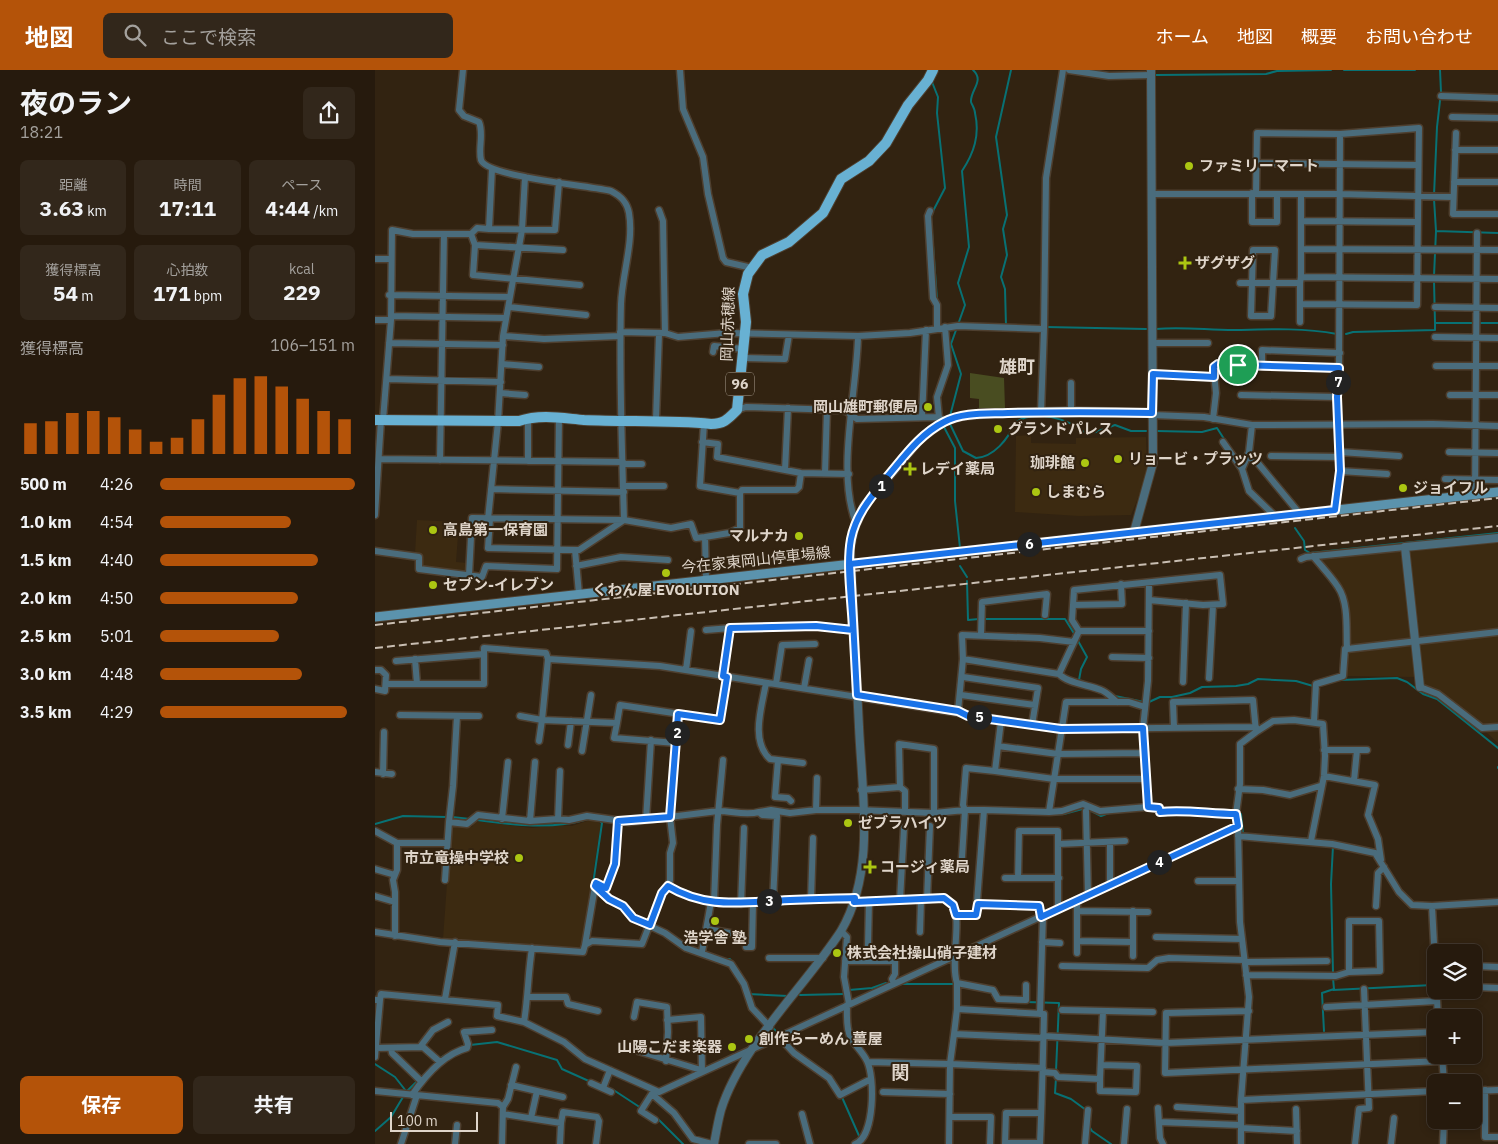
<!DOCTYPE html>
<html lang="ja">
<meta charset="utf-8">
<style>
body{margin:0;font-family:"IBM Plex Sans","Noto Sans JP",sans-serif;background:#32271b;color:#f1f3f6;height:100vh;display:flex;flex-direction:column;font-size:19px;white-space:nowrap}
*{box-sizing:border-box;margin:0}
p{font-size:16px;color:#a4a19d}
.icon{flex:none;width:28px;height:28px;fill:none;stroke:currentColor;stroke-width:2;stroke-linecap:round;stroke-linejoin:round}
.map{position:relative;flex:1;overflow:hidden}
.details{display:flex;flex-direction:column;background:#261a0d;width:375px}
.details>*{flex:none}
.fabs{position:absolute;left:1052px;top:874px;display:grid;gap:10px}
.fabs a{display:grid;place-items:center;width:55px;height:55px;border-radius:8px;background:#261a0d;box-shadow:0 2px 8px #0003,0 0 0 1px #42382e;font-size:25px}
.scale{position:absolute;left:15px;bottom:12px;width:88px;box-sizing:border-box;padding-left:5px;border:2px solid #dfd5ca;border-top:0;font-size:14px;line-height:18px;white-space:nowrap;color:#dfd5ca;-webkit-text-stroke:4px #322311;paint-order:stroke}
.pin{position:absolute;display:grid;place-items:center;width:42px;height:42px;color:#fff;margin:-21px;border:2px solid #fff;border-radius:50%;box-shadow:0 1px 5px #0007}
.km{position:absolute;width:25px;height:25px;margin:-12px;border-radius:50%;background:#222;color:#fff;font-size:14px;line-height:25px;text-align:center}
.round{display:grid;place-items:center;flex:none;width:52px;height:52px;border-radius:8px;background:#32271b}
.summary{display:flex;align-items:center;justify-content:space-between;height:85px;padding:0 20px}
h1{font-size:28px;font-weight:700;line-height:38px}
.stats{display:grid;grid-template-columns:repeat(3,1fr);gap:8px;height:85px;padding:5px 20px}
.stats div{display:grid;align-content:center;border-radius:8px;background:#32271b;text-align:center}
.stats b{font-size:21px;font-weight:700}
.stats small{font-size:14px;font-weight:400}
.stats p{font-size:14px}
.chart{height:140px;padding:10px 20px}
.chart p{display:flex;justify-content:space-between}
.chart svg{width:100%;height:90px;margin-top:5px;stroke:#b45309;stroke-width:6}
.button{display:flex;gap:10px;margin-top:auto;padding:10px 20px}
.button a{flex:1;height:58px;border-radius:8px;background:#b45309;color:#fff;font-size:20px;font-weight:700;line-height:58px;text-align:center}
.button a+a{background:#32271b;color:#f1f3f6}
ul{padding:0 20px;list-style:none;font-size:16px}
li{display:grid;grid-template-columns:80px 60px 1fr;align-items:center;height:38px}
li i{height:12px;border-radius:6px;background:#b45309}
header{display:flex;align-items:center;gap:30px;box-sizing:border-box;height:70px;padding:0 25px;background:#b45309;color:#fff}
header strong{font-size:24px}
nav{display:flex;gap:28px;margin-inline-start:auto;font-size:18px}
.search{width:350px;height:45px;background:#32271b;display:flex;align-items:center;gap:12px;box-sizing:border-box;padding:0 18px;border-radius:8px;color:#a4a19d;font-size:19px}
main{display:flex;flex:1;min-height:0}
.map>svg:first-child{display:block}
.built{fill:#3c2a11}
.green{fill:#494d21}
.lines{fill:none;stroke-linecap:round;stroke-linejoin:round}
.stream{stroke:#087174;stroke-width:2}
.minor-casing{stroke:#4e3f2f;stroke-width:9}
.tertiary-casing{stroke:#4e3f2f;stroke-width:10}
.secondary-casing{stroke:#4e3f2f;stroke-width:11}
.primary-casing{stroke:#4e3f2f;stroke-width:12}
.minor{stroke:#4a6c7c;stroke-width:6}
.tertiary{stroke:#4a6c7c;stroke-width:8}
.secondary{stroke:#5b93ad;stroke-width:9}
.primary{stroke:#68b1d3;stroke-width:10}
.rail{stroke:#c9beb2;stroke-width:2;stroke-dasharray:8 4;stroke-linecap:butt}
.route-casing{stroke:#fff;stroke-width:10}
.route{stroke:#1a73e8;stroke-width:6}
.poi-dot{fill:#acc612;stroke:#322311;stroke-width:2}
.labels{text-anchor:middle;stroke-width:4;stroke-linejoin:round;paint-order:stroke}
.shield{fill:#322311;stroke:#aba092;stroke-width:1}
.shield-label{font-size:14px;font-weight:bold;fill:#dfd5ca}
.poi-label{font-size:15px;font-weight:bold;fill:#dfd5ca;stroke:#322311;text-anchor:start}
.street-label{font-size:15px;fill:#dfd5ca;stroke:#322311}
.quarter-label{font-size:18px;font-weight:bold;fill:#dfd5ca;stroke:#322311}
</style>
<header>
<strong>地図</strong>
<div class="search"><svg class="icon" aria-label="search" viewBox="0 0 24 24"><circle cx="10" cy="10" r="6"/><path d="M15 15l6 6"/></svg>ここで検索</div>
<nav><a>ホーム</a><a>地図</a><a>概要</a><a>お問い合わせ</a></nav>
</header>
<main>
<section class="details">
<div class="summary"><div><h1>夜のラン</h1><p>18:21</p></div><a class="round"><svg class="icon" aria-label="share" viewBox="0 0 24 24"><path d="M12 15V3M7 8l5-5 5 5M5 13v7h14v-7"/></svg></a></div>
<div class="stats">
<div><p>距離</p><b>3.63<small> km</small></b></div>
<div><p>時間</p><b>17:11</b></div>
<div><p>ペース</p><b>4:44<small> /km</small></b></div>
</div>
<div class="stats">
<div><p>獲得標高</p><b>54<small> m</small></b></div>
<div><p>心拍数</p><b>171<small> bpm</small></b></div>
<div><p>kcal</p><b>229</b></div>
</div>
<div class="chart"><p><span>獲得標高</span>106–151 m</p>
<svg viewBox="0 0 160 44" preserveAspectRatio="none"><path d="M5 44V29M15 44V28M25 44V24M35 44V23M45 44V26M55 44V32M65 44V38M75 44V36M85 44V27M95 44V15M105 44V7M115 44V6M125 44V11M135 44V17M145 44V23M155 44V27"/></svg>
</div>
<ul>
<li><b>500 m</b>4:26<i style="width:100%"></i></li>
<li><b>1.0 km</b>4:54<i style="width:67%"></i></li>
<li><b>1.5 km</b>4:40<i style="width:81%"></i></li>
<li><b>2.0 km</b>4:50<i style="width:71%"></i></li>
<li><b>2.5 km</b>5:01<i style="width:61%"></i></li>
<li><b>3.0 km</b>4:48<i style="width:73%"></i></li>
<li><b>3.5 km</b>4:29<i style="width:96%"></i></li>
</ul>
<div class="button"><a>保存</a><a>共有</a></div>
</section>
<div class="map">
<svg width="1123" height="1074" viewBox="0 0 1123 1074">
<rect width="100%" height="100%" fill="#322311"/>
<!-- built -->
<path class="built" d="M656,365V373L701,374V368L771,367L772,396L768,416L756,445L704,446L640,442L641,366Z
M42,450L84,452L81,492L93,493L91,503L48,498L40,483Z
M1123,472V673L1076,630L1039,607L972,606L975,565L969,522L946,489Z
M218,749L226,754L206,878L68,869L76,758L80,755L97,757L100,751L157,758L181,755L197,756Z"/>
<!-- green -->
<path class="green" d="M595,303L629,308L630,338H604V329L595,328Z"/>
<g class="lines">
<!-- stream -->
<path class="stream" d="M969,0H1040
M781,5L891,4L902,1L956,0
M1059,125L1062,57L1066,22L1065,0
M1059,129L1061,161L1059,206
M557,143L570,118L562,43L563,27L557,12
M1061,161L1123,163
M557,162L562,229
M1059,211L1060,253
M564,233L565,246
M1104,253H1123
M631,256L630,219L626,207L632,185L628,159L632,145L621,67L636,0
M671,257L771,259
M781,259C810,256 837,261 866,260C898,259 930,258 962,264
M971,264L978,262L1060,260V253H1099
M575,346L586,304L576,274L590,235L583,213L594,177L587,101C599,83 605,65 600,43C600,39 597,35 596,32C595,20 610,11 598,0
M575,354L588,381L601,388C619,387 633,369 640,353C659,338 694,349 710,363L721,362L740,355L756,361H771
M569,357L580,378V431L585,478
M782,361L827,362L842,358L851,372
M920,458L929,471L930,480L935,483L1123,463
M585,496L592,507
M592,511L593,550L604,549
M608,549H690L700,565
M702,569L712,587L706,599L704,610L709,612
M965,610L1022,608L1032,612L1048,624L1062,629L1123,678
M740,626L769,632
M774,632L785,627H797L815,623L827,617L861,616L873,614L883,609L921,611L938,616
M772,663V676
M1123,697V698
M863,742L866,744L868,763L870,764
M663,745L689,744L711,738L726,746L734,743
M77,747L95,749
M102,750C139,755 177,760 213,749
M0,754L28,746L72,747
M245,755L295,750
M894,766L935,769
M218,814L227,753L225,751
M349,889H355L362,898
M958,903L956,814L958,776
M526,914H581
M474,920L497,918L511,913
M958,920L1058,915
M373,924L413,926
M425,925L469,924
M651,932L684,933L681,1001
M399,959L403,963
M949,961L947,923L959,919L958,908
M95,975L122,972L182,990L187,999L216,1012
M433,989L443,997
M0,994L20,1007L31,1021
M681,1008L680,1023L696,1029L711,1040
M237,1019L266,1038
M31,1022L67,987L90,975
M466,1025L485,1068
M283,1049L308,1074
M714,1056L717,1061L736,1074
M0,1061L16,1047L28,1027"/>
<!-- minor casing -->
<g class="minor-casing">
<path id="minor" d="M88,0L84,40L89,46L104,52C109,64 103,78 106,90C112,107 216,116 236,121C246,126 252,132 254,143C259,173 247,204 246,234C244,306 247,378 249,450L97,448L94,505
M305,0L308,39L328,87L333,124L348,188L351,192L377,198
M694,0L734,6L776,5
M1066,26L1123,28
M1077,47L1123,48
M1081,63L1078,144H1123
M1080,80H1123
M882,93L1043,95
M1079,112H1123
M877,123V152H902V124
M881,123L882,63L965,64L1044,58L1042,235L925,234
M777,124H965L1078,127
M284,140L288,151L290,263
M555,141L553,146L558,228L562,235V258
M926,151L1043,152
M114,159L180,160L184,112
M96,164L102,158L114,159L117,99
M100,175L98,205L205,215
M926,179L1123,180
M878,180H900L896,246H876Z
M0,189H15
M926,207V124
M865,213H925L926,207L1123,209
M14,225L135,227
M134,237L211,245
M1060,237L1123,238
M16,246L131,248
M0,250H16
M925,252V213
M245,262L290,263L303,267L352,263L483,266L535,263L583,256L669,259
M128,266L169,269L245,266
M1060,267L1123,268
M14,273L128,275
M778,273H833
M338,282L339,276L369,279
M368,288L410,289L414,265
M127,294L164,297
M887,295V280L965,283
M1061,296H1123
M778,304L839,307
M12,309L126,312
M696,313V341
M125,323L150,325
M866,325L962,327
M1075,325H1123
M362,340L371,337L463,340L471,341L482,349L562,347L570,351
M666,342L669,259L671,108L688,0
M777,345L829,347L877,355L1058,354L1123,356
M547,347L551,260
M564,348L562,327L573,295L570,257
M281,349L284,264
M838,349L841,323L839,302L843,294L964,298
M8,350L16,250L17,160L38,164H96L100,175L188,180
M329,353L325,416L365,423V458L354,463L330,467
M327,372L343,374L342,387L426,403L474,404
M848,372L867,399L874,421L901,447
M965,382L1024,386
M1074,382L1123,383
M896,386L965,387
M873,387L882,392L925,444
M4,389L248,392
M65,390L69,164
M153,391V348
M248,394H267
M867,399L874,382L877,355
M410,400L413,338
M965,401L1012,404
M450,403L452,339
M1070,409L1123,410
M248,416H289
M116,419L249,422
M365,423L367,420H421L424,417L426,403
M1100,425L1102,163
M960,440L965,401L962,327L964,298L965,64
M0,445L6,350
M113,449L123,352L128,266L147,160L150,107
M115,449L113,478L204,480L249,450L296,458L316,454L321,468L330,467L331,510
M481,453C461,402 482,321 483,266
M200,480L204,524
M0,481L44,487V499L107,507L111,496L182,499L184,347
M938,486C946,496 956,506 963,517C974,533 971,560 972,579H970L968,606L941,614L939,651
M926,489L931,487L1030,477
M201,496L246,487L293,490
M698,535L747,534L746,514
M331,560C378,556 432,553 479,560
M704,561H774
M606,565L607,532L672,524L670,545
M972,579L1123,562
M737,587L774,588
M40,589L42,614
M173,589L285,596L686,659L881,657
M588,589L587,565L665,568L699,572
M21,591L109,584
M0,600H6L11,605L10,621L0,619
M311,600L316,561
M684,604C692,613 714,615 726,620C732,622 737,628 742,632
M348,606L355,558
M588,607L663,618L657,655
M834,608L838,535
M808,612L811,533
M391,613C387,636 375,671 395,689L428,693
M11,614H109V578L171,583L173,589L167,650L242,653L245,635L345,650L352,607
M401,614L407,575L440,574
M1045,617L1063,624L1107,658L1123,657
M429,618L434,590
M586,625L660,635
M583,641L588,589L684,604L704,561L697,550L699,520L845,505L848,534L828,535L774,530
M25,645L104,646
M145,646L167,650L164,671
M626,651L620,701L679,709H771L768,658L773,611L774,513
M242,653L239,668L301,673
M799,658L798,632L878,630L881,662L865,674V714L861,744L863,756L865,852L874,927L866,1030V1074
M881,662L898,651L919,650L948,654L950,686L949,706L936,771
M193,675L196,651
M623,676L683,684L770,683
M949,680H992
M207,681L216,625
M403,690L400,727L413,728L416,731
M185,701L183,749L194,750L212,746L254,752L343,741C358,741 370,746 384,742
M0,702L17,704
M8,704L9,662
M949,706L1000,715L993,745L1003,769L1006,790
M979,711L982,680
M525,717L524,674L559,679V743
M863,719L888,720L915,725L945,716
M486,720L525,717L530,721V741
M773,737L785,738V742C810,739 835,744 861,744
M441,740L442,708
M609,740H590L588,735L591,698L620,701
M711,741L713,825
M674,742L687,741L708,734L725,741L773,737L771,709
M127,749L133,692
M271,750L276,670
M155,751L160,692
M74,752L78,716L82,646
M0,761L22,773
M863,766L957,774L1000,783L1024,822L1037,835L1057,836L1123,832
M735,772V815
M683,774L750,771
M0,799L20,805
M630,808H684
M643,808L644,761H683V839
M70,810L74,752L92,754L103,745L155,751L183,749
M823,811H864
M220,816L234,829L248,836L258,848L290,863L311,878L356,894L369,914L377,938L395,957
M293,816L307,824L336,832
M0,826L20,832
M481,828L398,831L402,746L387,745L384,742L396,740L415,743L441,740H482L559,743L590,740L587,787
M552,829L555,756
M436,830L438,768
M525,830L529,758
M702,830V883
M339,832L342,755L348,690
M479,832L569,828C572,830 576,833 578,836C587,850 575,892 582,913L618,920L623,929L651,930V915
M366,834L369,758
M603,835L664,836L666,847
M1001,836L1003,803L1009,797
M1057,836L1063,948
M702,841L773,842
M758,841V886
M581,845H601L609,740L674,742L691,632H754L770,637
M332,859L360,864
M466,861L472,867L469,907L474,934
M0,862L65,872L208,882L210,875L217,871L267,874L287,823L293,816L295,810V783L298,773L295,747L303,644
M545,862L546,830
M20,866V822L18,810L22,800V773H72
M781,867L867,869
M702,871L758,872
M667,872L685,873
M210,875L220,816L221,813L231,818L240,794L243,751
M493,875L494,831
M371,877H377L378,833
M157,878C153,903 153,928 149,952L189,972L210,989L284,1022L863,756
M327,882L336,832L361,834L398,831
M394,888H448
M470,891H520V904L517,909L519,914
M870,892L952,891
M687,896L773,898L782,890L794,888L869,890
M1099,896L1123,897
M871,905L961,906L974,902L1005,901L1004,851H974V902
M1099,917L1123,918
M154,927H191L193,934L223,941
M70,929L80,872
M0,930H5L6,924L123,935L122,946L149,952
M472,935C472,944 471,958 475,966C479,975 488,982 492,991C500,1007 500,1067 480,1074
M951,937L1062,931
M582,939V913
M687,940L778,942
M874,941L791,943L790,1003L1067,991
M665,944L668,846
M259,947L262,932L292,937L293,962L291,991
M292,950L326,947L327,1002
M579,964L575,994L668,998
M668,966L790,973L1061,962
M404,967L419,983L454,1008L465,1025L496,1009
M45,977L58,960L73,952
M0,978L48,977L65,992
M16,978L17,983L46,1011
M263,981L326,1000
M1067,985L1069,1012
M0,987L5,930
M493,992L575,994L574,1074
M668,1002L680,1003L683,1007L725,1009V1021L761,1022L762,996L726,995
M725,1009L728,941
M216,1013L236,1022
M136,1015L188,1027
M228,1018L235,1000
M1110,1020V1067H1123
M0,1021L123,1033L128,1037L127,1074
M1099,1021L1123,1020
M278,1022L266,1041L280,1050
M508,1022L575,1024
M277,1024L299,1043L318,1069L337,1074
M37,1025C50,1006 69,984 92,978L93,974L89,962L117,960
M866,1030L1061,1021
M128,1037L133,1029L141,997
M802,1037L866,1041
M783,1038L785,1068L788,1074
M921,1039L922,1074
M128,1044L186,1053L188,1042L222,1047L224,1051L221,1074
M427,1044L435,1074
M575,1047H616L615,1074
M156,1048L162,1021
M784,1052L866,1055
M866,1058L922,1061
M630,1073H665C667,1030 668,987 669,944L582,939L579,964L668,968
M26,1074L42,1025
M80,1074L82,1055
M185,1074L186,1053
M374,1074H401
M630,1074L631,1043H666
M710,1074L713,1040
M749,1074L752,1039
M980,1074L984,1039L994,1038L989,919
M1016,1074L1019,1048
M1068,1074L1069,1050"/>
</g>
<!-- tertiary casing -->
<g class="tertiary-casing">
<path id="tertiary" d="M759,462L778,393L776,0
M1045,617L1030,477L1123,468
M339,1074C341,1063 343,1051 346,1040C366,976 429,918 466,861C501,801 487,724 484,657C481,598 478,538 475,479L479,459L489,436L546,368L570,351L588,346L608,344L696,341L777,343"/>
</g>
<!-- secondary casing -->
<g class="secondary-casing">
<path id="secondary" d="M0,547L1123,422"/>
</g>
<!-- primary casing -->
<g class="primary-casing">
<path id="primary" d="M0,350L144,351C166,344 186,348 209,350C251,352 294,350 336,354C349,354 353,349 362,340L371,252L368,224L373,204L387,185L414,172L448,143L466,109L494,91L511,73L533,35L553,10L558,0"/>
</g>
<!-- minor -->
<use href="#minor" class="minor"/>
<!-- tertiary -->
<use href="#tertiary" class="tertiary"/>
<!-- secondary -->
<use href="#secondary" class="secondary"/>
<!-- primary -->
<use href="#primary" class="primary"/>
<!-- rail -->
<path class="rail" d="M0,555L1123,428
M0,578L1123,456"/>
</g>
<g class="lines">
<!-- route casing -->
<g class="route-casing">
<path id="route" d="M863,295L843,294L839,297V307L778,304L777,343C729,342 681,342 633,343C612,344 588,342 569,352C545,364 529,387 512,407C497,426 481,444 476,469C471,496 477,532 478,560L441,556L355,558L348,606L352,607L345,650L303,644L295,747L243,751L240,794L231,818L221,813L220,816L234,829L248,836L258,848L275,855L287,823L293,816C328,837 360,833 399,831C426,829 453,829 480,828L479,832L569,828L578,835L581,845H601L603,834L664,836L666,847L863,756L861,744C835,744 810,739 785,742L784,738L773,737L768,658L686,659L593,646L583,641L482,625L475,494L960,440L965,401L962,327L964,298L863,295"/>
</g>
<!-- route -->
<use href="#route" class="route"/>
</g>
<!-- markers -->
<g class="poi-dot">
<circle cx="814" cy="96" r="5"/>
<path d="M807.5 185.5h5v5h5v5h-5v5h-5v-5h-5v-5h5z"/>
<circle cx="553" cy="337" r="5"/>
<circle cx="623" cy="359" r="5"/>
<circle cx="743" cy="389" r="5"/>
<circle cx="710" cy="393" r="5"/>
<path d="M532.5 391.5h5v5h5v5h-5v5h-5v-5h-5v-5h5z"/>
<circle cx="1028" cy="418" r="5"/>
<circle cx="661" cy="422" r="5"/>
<circle cx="58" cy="460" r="5"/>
<circle cx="424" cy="466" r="5"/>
<circle cx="291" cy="503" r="5"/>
<circle cx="58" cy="515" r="5"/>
<circle cx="473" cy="753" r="5"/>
<circle cx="144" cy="788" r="5"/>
<path d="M492.5 789.5h5v5h5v5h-5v5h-5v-5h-5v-5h5z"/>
<circle cx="340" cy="851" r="5"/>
<circle cx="462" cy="883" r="5"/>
<circle cx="374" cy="969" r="5"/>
<circle cx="357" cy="977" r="5"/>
</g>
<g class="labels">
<!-- shield labels -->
<rect class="shield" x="351" y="302.5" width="28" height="23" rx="4"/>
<g class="shield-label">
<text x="365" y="319">96</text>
</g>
<!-- poi labels -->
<g class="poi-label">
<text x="824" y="101">ファミリーマート</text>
<text x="820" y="198">ザグザグ</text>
<text x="543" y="342" text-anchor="end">岡山雄町郵便局</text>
<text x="633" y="364">グランドパレス</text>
<text x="753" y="394">リョービ・プラッツ</text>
<text x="700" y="398" text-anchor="end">珈琲館</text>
<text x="545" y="404">レデイ薬局</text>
<text x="1038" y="423">ジョイフル</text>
<text x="671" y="427">しまむら</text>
<text x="68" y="465">高島第一保育園</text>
<text x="414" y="471" text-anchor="end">マルナカ</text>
<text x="68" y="520">セブン-イレブン</text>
<text x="291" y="525" text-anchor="middle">くわん屋 EVOLUTION</text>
<text x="483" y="758">ゼブラハイツ</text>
<text x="134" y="793" text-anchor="end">市立竜操中学校</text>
<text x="505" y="802">コージィ薬局</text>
<text x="340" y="873" text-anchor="middle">浩学舎 塾</text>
<text x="472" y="888">株式会社操山硝子建材</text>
<text x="384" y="974">創作らーめん 薑屋</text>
<text x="347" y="982" text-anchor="end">山陽こだま楽器</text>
</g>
<!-- street labels -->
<g class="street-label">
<text transform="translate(353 254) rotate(-88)" y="5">岡山赤穂線</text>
<text transform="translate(381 490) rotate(-6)" y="5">今在家東岡山停車場線</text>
</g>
<!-- quarter labels -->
<g class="quarter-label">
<text x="642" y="303">雄町</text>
<text x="525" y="1009">関</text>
</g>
</g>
</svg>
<div class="fabs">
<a><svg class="icon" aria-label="layers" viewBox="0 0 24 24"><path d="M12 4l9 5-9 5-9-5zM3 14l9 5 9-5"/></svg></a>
<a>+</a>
<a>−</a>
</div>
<div class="scale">100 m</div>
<div class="pin" style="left:863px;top:295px;background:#1e9e55"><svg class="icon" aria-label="arrive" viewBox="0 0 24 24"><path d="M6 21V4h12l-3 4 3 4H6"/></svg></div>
<b class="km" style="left:506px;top:416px">1</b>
<b class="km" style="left:302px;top:663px">2</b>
<b class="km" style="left:394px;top:831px">3</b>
<b class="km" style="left:784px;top:792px">4</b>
<b class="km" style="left:604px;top:647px">5</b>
<b class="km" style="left:654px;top:474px">6</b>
<b class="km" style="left:963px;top:312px">7</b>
</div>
</main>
